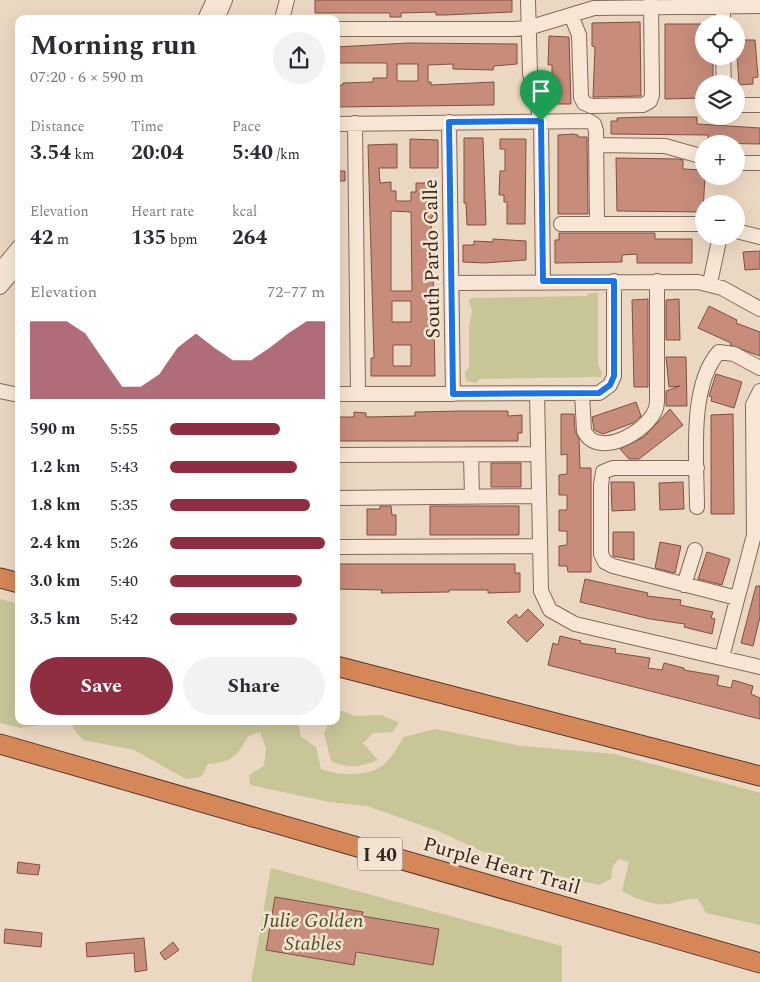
<!DOCTYPE html>
<meta charset="utf-8">
<style>
body{margin:0;font-family:Spectral,serif;background:#f2f2f3;color:#2b2b33;height:100vh;display:flex;flex-direction:column;font-size:19px;white-space:nowrap}
*{box-sizing:border-box;margin:0}
p{font-size:16px;color:#7c7c81}
.icon{flex:none;width:28px;height:28px;fill:none;stroke:currentColor;stroke-width:2;stroke-linecap:round;stroke-linejoin:round}
.map{position:relative;flex:1;overflow:hidden}
.details{position:absolute;left:15px;top:15px;width:325px;height:710px;display:flex;flex-direction:column;background:#fff;border-radius:10px;box-shadow:0 5px 20px #0002}
.details>*{flex:none}
.buttons{position:absolute;left:695px;top:15px;display:grid;gap:10px}
.buttons a{display:grid;place-items:center;width:50px;height:50px;border-radius:50%;background:#fff;box-shadow:0 5px 20px #0002;font-size:25px}
.pin{position:absolute;display:grid;place-items:center;width:42px;height:42px;color:#fff;margin:-51px -21px;border-radius:50% 50% 50% 0;rotate:-45deg;box-shadow:0 0 5px #0007}
.pin .icon{rotate:45deg}
.round{display:grid;place-items:center;flex:none;width:52px;height:52px;border-radius:26px;background:#f2f2f3}
.head{display:flex;align-items:center;justify-content:space-between;height:85px;padding:0 15px}
h1{font-size:28px;font-weight:700;line-height:38px}
.figures{display:grid;grid-template-columns:repeat(3,1fr);gap:8px;height:85px;padding:5px 15px}
.figures div{display:grid;align-content:center}
.figures b{font-size:21px;font-weight:700}
.figures small{font-size:14px;font-weight:400}
.figures p{font-size:14px}
.chart{height:140px;padding:10px 15px}
.chart p{display:flex;justify-content:space-between}
.chart svg{width:100%;height:90px;margin-top:5px;fill:#8f2e40;opacity:.7}
.cta{display:flex;gap:10px;margin-top:auto;padding:10px 15px}
.cta a{flex:1;height:58px;border-radius:30px;background:#8f2e40;color:#fff;font-size:20px;font-weight:700;line-height:58px;text-align:center}
.cta a+a{background:#f2f2f3;color:#2b2b33}
ul{padding:0 15px;list-style:none;font-size:16px}
li{display:grid;grid-template-columns:80px 60px 1fr;align-items:center;height:38px}
li i{height:12px;border-radius:6px;background:#8f2e40}
.map>svg:first-child{display:block}
.green{fill:#c8c597}
.building{fill:#c78c7a;stroke:#824f42;fill-rule:evenodd}
.lines{fill:none;stroke-linecap:round;stroke-linejoin:round}
.minor-casing{stroke:#84695a;stroke-width:16}
.highway-casing{stroke:#52392e;stroke-width:21}
.minor{stroke:#f7e6d5;stroke-width:14}
.highway{stroke:#d68757;stroke-width:19}
.route-casing{stroke:#fff;stroke-width:10}
.route{stroke:#1a73e8;stroke-width:6}
.labels{text-anchor:middle;stroke-width:5;stroke-linejoin:round;paint-order:stroke}
.shield{fill:#f3e3d1;stroke:#6e5e54;stroke-width:1}
.shield-label{font-size:19px;font-weight:bold;fill:#35251e}
.street-label{font-size:20px;fill:#35251e;stroke:#f3e3d1}
.park-label{font-size:20px;font-style:italic;fill:#4d5025;stroke:#f3e3d1}
</style>
<div class="map">
<svg width="760" height="982" viewBox="0 0 760 982">
<rect width="100%" height="100%" fill="#ebd8c2"/>
<!-- green -->
<path class="green" d="M590,293H598V365L602,372L601,377L479,379L476,383L466,381L465,372L469,368V327L472,311L469,300L472,298L586,296Z
M0,599L19,604V721H44L41,725L20,728L0,723Z
M337,709L355,716L381,715L399,722L393,732L373,733L363,743L378,760C362,767 347,769 331,761L324,733L330,721H336Z
M72,721H298L301,737L316,747L321,769C332,773 339,774 351,774C384,773 387,763 404,737L435,729L522,746L615,754L757,792L760,793V925L706,913L698,899C686,898 678,903 667,904C654,906 634,898 622,891L629,862L619,859L613,866L611,879L599,885L514,866L438,831L367,806L329,802L250,785L249,775L264,766L266,748L260,732L248,736C237,757 232,762 208,764L201,777L186,779L134,750L83,740L73,728Z
M271,868L562,946V982H251Z"/>
<!-- building -->
<path class="building" d="M315,0H512V12L445,15H436V12L401,13V17H390V13H315Z
M640,22L641,96L593,97L595,47L592,46V23Z
M665,24H704V56H713V84H704V98L665,99Z
M549,36L569,37L571,104H552V98H548V82H552V65H548Z
M736,40H755L758,77L753,78V84L739,85Z
M408,43L517,44V64L494,66L493,70L453,69V64L428,65V82H431V85L494,82V105L336,107V85H343V83L373,82V78H387V63H336V47ZM397,64H418V81H397Z
M645,117H697V124L760,128V144L708,143V135L611,134V121H617V118Z
M573,134L578,135V137H587L588,214H558V135Z
M464,138H483L486,225H467L466,203H464Z
M410,139L438,140V168H410Z
M500,139H526L525,224H507V202H504V195H499L500,171H505V149H500Z
M397,144V168H379L380,183L391,182V191H396V201H411V192H416V183H436L434,212L431,220L432,246H437V257H435V264H433L435,376H371V358H374L368,145ZM391,211L411,212L412,291H391ZM392,301H411V322H392ZM393,345H411V366H393Z
M616,158L678,159L683,160V169L704,170L705,176L703,212L617,211Z
M336,171H345V181H336Z
M559,233H655V239H692V263H637V254L622,255V262L555,263V240H559Z
M493,239L526,241V260L484,263L463,262V245H474V241L493,242Z
M760,251V269L745,270L743,252Z
M648,299V387H634L632,300Z
M679,299L680,340H666V300Z
M709,306L737,320L736,323L760,332V356L730,345L731,343L698,328Z
M666,357H686L687,406H666V391L680,386L669,387Z
M716,374L742,382L734,408L711,401L712,397L709,396Z
M636,402L641,416L633,423L603,434L594,430L592,417Z
M670,409L683,425L639,459H629L620,449L644,437Z
M462,411H508V416L522,415V433H518V441H338V417H354V412L366,413V417L415,416V412Z
M561,414H574L575,431L579,439L580,468H591V572H568L567,566H559V546L567,545V531H559V510H567V495H559V475L567,474V454L561,455Z
M733,414L734,514H711V415Z
M491,463H521V487H491Z
M611,482H634L635,510L612,511Z
M683,482L684,509L660,510L659,483Z
M380,506H391L392,515H396V535H367V509H380Z
M430,506H519V535H430Z
M613,532H634V560L613,556Z
M660,542L681,546L675,573L655,568Z
M707,552L730,559L722,585L698,579Z
M336,564H515V573H520V592L488,593V590H449V592L381,593L382,590L336,589Z
M585,579L648,593L647,596L681,600L680,605L713,612L711,618L715,619L712,634L684,627L685,624L650,619L580,602Z
M756,586H760V617L753,646L741,643Z
M528,609L544,625L527,642L507,622L516,614L519,618Z
M560,636L581,641L580,643L616,649L615,653L650,658L648,668L662,670L664,663L684,668V670L719,676L717,685L731,688L733,680L753,686L751,694L760,698V719L548,665L553,643L558,645Z
M18,862L40,865L38,875L17,873Z
M275,897L363,912L362,916L439,929L433,965L356,952L354,965L266,950Z
M5,929L42,933L41,947L4,943Z
M144,938L147,970L135,972L134,953L87,957L86,943Z
M173,942L179,950L165,960L160,953Z"/>
<g class="lines">
<!-- minor casing -->
<g class="minor-casing">
<path id="minor" d="M528,0L530,73L541,121L543,281
M723,7V24
M571,15L579,35L581,97L584,103L591,106L643,105L650,101L652,95L651,0
M205,19L214,0
M217,19L225,0
M282,19L287,0
M336,29H513L528,28L594,8L760,6
M723,56L724,84
M736,105H760
M449,122L453,394
M355,123L358,394
M336,124L589,121L594,124L596,131L597,224H561
M597,145L665,146L704,157
M736,163H760
M597,224H704
M736,231L760,237
M0,270L19,247
M451,283L698,282L722,288L760,309
M710,283L720,236
M0,287L19,265
M0,391L19,395
M537,393L541,591L550,610L575,624L760,667
M582,393L584,431C599,462 657,427 657,402V281
M336,394L599,393L610,385L614,376V281
M336,455L538,454
M471,455L472,496
M697,468H613L603,472L601,485V554L605,562L613,566L737,598
M336,498L539,496
M697,507C697,463 688,386 719,352L734,354L760,368
M336,547L539,546
M684,585L695,550
M722,657L754,535L753,405L760,391"/>
</g>
<!-- highway casing -->
<g class="highway-casing">
<path id="highway" d="M0,578L19,583
M336,666L760,776
M0,744L760,963"/>
</g>
<!-- minor -->
<use href="#minor" class="minor"/>
<!-- highway -->
<use href="#highway" class="highway"/>
</g>
<g class="lines">
<!-- route casing -->
<g class="route-casing">
<path id="route" d="M541,121L543,281H614V376L610,385L599,393L453,394L449,122Z"/>
</g>
<!-- route -->
<use href="#route" class="route"/>
</g>
<g class="labels">
<!-- shield labels -->
<rect class="shield" x="357.5" y="837.5" width="45" height="33" rx="4"/>
<g class="shield-label">
<text x="380" y="861">I 40</text>
</g>
<!-- street labels -->
<g class="street-label">
<text transform="translate(431 259) rotate(-91)" y="7">South Pardo Calle</text>
<text transform="translate(502 865) rotate(16)" y="7">Purple Heart Trail</text>
</g>
<!-- park labels -->
<g class="park-label">
<text x="313" y="927">Julie Golden<tspan x="313" dy="23">Stables</tspan></text>
</g>
</g>
</svg>
<div class="buttons">
<a><svg class="icon" aria-label="locate" viewBox="0 0 24 24"><circle cx="12" cy="12" r="6"/><path d="M12 2v4M12 18v4M2 12h4M18 12h4"/></svg></a>
<a><svg class="icon" aria-label="layers" viewBox="0 0 24 24"><path d="M12 4l9 5-9 5-9-5zM3 14l9 5 9-5"/></svg></a>
<a>+</a>
<a>−</a>
</div>
<div class="pin" style="left:541px;top:121px;background:#1e9e55"><svg class="icon" aria-label="arrive" viewBox="0 0 24 24"><path d="M6 21V4h12l-3 4 3 4H6"/></svg></div>
<section class="details">
<div class="head"><div><h1>Morning run</h1><p>07:20 · 6 × 590 m</p></div><a class="round"><svg class="icon" aria-label="share" viewBox="0 0 24 24"><path d="M12 15V3M7 8l5-5 5 5M5 13v7h14v-7"/></svg></a></div>
<div class="figures">
<div><p>Distance</p><b>3.54<small> km</small></b></div>
<div><p>Time</p><b>20:04</b></div>
<div><p>Pace</p><b>5:40<small> /km</small></b></div>
</div>
<div class="figures">
<div><p>Elevation</p><b>42<small> m</small></b></div>
<div><p>Heart rate</p><b>135<small> bpm</small></b></div>
<div><p>kcal</p><b>264</b></div>
</div>
<div class="chart"><p><span>Elevation</span>72–77 m</p>
<svg viewBox="0 0 160 44" preserveAspectRatio="none"><path d="M0 44V6L10 6L20 6L30 12L40 25L50 38L60 38L70 32L80 19L90 12L100 19L110 25L120 25L130 19L140 12L150 6L160 6V44z"/></svg>
</div>
<ul>
<li><b>590 m</b>5:55<i style="width:71%"></i></li>
<li><b>1.2 km</b>5:43<i style="width:82%"></i></li>
<li><b>1.8 km</b>5:35<i style="width:90%"></i></li>
<li><b>2.4 km</b>5:26<i style="width:100%"></i></li>
<li><b>3.0 km</b>5:40<i style="width:85%"></i></li>
<li><b>3.5 km</b>5:42<i style="width:82%"></i></li>
</ul>
<div class="cta"><a>Save</a><a>Share</a></div>
</section>
</div>
